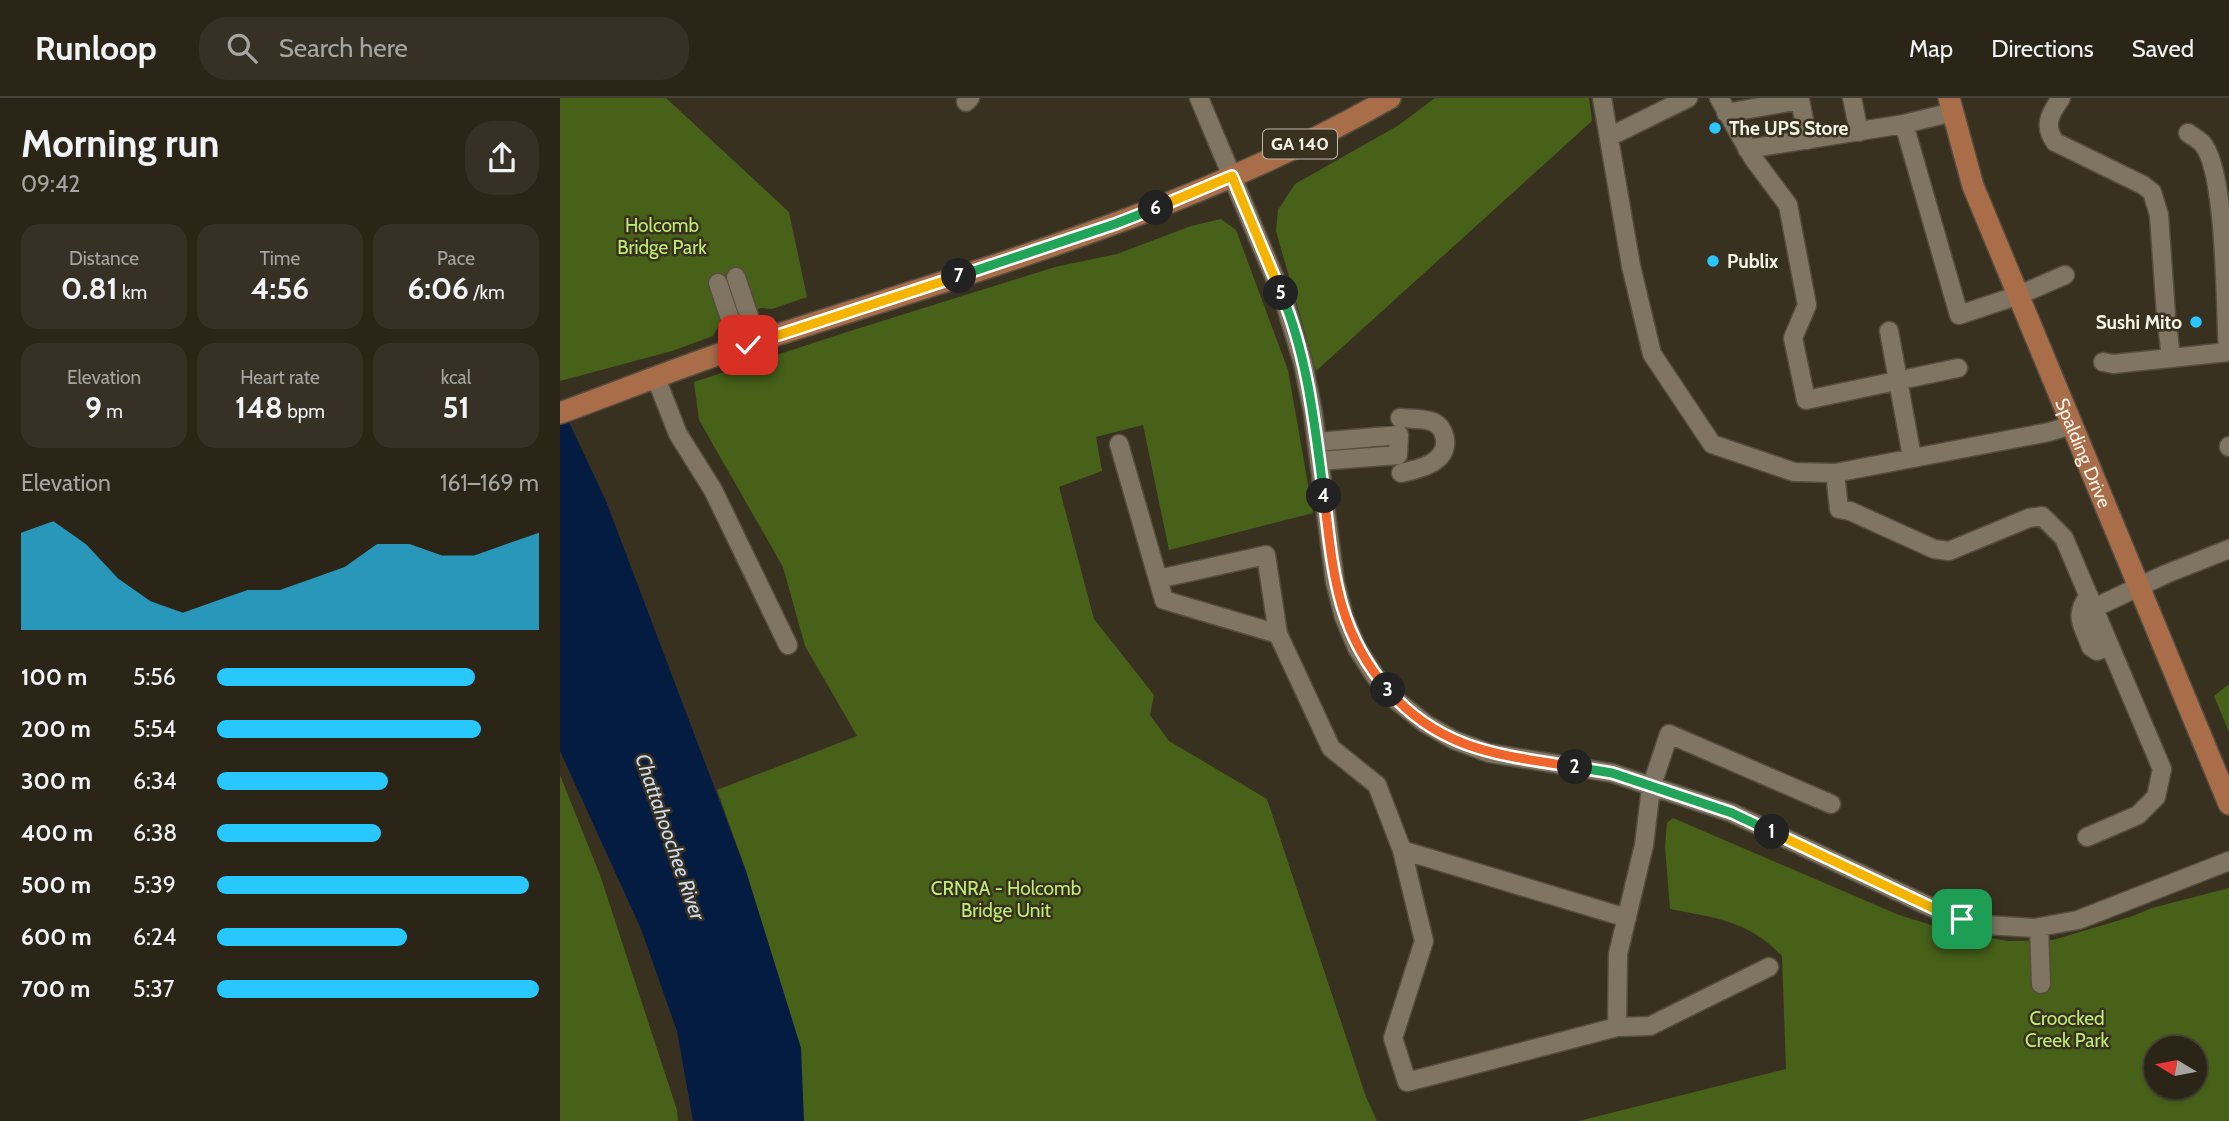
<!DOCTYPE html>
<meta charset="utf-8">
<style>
body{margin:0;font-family:Cabin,sans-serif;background:#373125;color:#f1f3f6;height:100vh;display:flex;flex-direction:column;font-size:26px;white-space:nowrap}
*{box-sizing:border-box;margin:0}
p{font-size:23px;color:#a6a5a2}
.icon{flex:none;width:38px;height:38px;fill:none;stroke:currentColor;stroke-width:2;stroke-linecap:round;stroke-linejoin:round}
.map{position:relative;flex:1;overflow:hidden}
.details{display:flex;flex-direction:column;background:#2b2518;width:560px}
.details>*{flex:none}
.needle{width:46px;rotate:280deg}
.tools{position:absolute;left:1584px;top:938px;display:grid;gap:14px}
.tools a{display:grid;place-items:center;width:63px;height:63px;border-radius:50%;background:#2b2518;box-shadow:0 2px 5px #0004,0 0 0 2px #474237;font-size:35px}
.pin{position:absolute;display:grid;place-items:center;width:60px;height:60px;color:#fff;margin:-30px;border-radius:14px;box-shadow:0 4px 10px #0006}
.km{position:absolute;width:35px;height:35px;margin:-18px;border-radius:50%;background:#222;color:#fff;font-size:19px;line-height:35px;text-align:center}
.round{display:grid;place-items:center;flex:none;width:74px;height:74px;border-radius:28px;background:#373125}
.overview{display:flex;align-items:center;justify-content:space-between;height:119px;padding:0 21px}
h1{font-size:38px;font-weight:700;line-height:52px}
.metrics{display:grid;grid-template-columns:repeat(3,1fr);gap:10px;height:119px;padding:7px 21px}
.metrics div{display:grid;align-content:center;border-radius:18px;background:#373125;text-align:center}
.metrics b{font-size:30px;font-weight:700}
.metrics small{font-size:19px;font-weight:400}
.metrics p{font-size:19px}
.chart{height:196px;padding:14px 21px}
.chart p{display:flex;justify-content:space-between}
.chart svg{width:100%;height:126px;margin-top:7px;fill:#28c8ff;opacity:.7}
ul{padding:0 21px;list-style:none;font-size:23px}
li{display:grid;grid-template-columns:112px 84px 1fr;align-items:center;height:52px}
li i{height:18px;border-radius:9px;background:#28c8ff}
header{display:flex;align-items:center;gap:42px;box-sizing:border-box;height:98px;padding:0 35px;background:#2b2518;border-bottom:2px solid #474237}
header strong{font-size:33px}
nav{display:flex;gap:38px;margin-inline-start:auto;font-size:24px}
.search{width:490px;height:63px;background:#373125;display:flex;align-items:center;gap:18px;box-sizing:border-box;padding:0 24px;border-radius:28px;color:#a6a5a2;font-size:26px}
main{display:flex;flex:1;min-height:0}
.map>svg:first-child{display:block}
.green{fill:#476119;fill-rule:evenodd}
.water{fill:#041c42}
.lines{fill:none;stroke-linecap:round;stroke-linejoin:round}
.minor-casing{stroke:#554d3e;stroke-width:21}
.major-casing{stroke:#554d3e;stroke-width:24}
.minor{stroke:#7f7562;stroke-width:18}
.major{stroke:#a96d49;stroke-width:21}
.split-1-casing{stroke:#fff;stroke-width:14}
.split-2-casing{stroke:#fff;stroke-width:14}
.split-3-casing{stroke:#fff;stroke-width:14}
.split-4-casing{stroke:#fff;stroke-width:14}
.split-5-casing{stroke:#fff;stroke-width:14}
.split-6-casing{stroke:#fff;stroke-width:14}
.split-7-casing{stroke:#fff;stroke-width:14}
.split-8-casing{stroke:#fff;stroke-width:14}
.split-1{stroke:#f5b400;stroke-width:9}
.split-2{stroke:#22a559;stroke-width:9}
.split-3{stroke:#f0652b;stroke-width:9}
.split-4{stroke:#f0652b;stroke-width:9}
.split-5{stroke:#22a559;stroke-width:9}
.split-6{stroke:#f5b400;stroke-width:9}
.split-7{stroke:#22a559;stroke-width:9}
.split-8{stroke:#f5b400;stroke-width:9}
.poi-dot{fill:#28c8ff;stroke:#393120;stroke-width:2.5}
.labels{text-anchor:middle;stroke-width:5;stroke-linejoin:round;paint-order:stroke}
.shield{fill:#393120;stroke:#bfb9ac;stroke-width:2}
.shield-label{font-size:18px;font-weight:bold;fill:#f8f3e8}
.poi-label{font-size:19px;font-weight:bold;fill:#f8f3e8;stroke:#393120;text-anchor:start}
.park-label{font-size:19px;fill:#beee73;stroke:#393120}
.street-label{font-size:19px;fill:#f8f3e8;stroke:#393120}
.water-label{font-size:21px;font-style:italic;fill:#cddbef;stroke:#393120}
</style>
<header>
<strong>Runloop</strong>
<div class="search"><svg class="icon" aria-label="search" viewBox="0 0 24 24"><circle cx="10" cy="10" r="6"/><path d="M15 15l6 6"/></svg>Search here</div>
<nav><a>Map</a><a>Directions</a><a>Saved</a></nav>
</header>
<main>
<section class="details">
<div class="overview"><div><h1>Morning run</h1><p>09:42</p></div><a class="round"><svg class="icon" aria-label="share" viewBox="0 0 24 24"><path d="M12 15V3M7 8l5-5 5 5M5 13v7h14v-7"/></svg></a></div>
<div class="metrics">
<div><p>Distance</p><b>0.81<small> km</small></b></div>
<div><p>Time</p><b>4:56</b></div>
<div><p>Pace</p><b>6:06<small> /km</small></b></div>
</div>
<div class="metrics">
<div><p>Elevation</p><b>9<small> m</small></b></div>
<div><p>Heart rate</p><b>148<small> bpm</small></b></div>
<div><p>kcal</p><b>51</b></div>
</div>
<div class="chart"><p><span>Elevation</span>161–169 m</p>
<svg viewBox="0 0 160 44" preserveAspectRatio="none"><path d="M0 44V10L10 6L20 14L30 26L40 34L50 38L60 34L70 30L80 30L90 26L100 22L110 14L120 14L130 18L140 18L150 14L160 10V44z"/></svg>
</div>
<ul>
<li><b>100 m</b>5:56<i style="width:80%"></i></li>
<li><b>200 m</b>5:54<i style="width:82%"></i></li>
<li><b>300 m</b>6:34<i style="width:53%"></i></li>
<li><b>400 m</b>6:38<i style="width:51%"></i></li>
<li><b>500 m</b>5:39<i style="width:97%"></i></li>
<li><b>600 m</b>6:24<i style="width:59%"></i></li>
<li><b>700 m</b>5:37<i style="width:100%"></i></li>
</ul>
</section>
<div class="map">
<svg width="1669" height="1023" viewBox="0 0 1669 1023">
<rect width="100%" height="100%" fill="#393120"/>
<!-- green -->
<path class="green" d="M0,0H106L229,114L247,199L212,211L201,210L161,224L153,238L112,253L0,283Z
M875,0H1029L1032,23L756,273L716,133L718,112L735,86L839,27Z
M661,121L676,132L728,272L753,415L609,452L583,327L536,339L542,373L499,389L534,521L594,597L590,617L609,643L707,701L806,999L817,1023H240L186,773L157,692L297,638L245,548L223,469L139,322L134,284L287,234L495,169L557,156L631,128Z
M1669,586V634L1654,598Z
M0,677L40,777L117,1012L118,1023H0Z
M1113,720L1339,817L1394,834L1448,843L1493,842L1570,819L1592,810L1669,790V1023H1019L1226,971L1222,858C1188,822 1155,820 1110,811L1105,748L1107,725ZM1596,950H1634V989H1596Z"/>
<!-- water -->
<path class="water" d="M0,305L46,403L186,773L241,950L244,1023H133L117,933L81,831L0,653Z"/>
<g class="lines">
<!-- minor casing -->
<g class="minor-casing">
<path id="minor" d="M639,0L724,202L743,265L753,315L775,484L784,519L797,550L815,578L837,603L866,626L894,642L929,655L1052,675L1172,715L1377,812L1427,827L1474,830L1518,822L1669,763
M1042,0L1071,168L1092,256L1152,346L1234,374L1275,375L1489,334L1512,327
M1159,0L1193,60L1228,107L1247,207L1233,240L1246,302L1398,270
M1292,0L1299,34
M1501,0C1490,16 1483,27 1495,44L1583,87L1592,94L1599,117L1606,217L1611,260L1553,266L1543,264
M406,4L410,0
M1393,14L1344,26L1399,217L1459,197L1505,177
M1166,15L1240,2L1248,42
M1049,39L1128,0
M1187,51L1344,26
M176,179L189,218L182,231
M158,185L171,224L182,231L188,247
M1329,233L1352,359
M1611,260L1668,254C1665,212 1667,73 1642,45C1638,41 1632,38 1628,35
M96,280L118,336L153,392L228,547
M840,320C850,321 863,320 873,324C880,327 884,334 885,341C888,365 859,371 841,375
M757,344L839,337L838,357L759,363
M559,346L604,502L718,536L771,650L817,687L842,752L864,843L833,940L847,984L1057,929L1090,928L1209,869
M1669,348V349
M1275,375L1279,411L1290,413L1374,451L1389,453L1469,420L1482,418L1504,440L1602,671L1596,699L1578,717L1527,739
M598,481L706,457L718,536
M1529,498C1513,517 1523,528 1531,549L1537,553L1550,549
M1534,510L1606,476L1669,451
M842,752L1067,820
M1479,829L1481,886
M1057,929L1058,856L1084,747L1091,690L1109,636L1271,706"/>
</g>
<!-- major casing -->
<g class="major-casing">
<g id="major">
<path id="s1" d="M1389,0L1413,88L1669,706"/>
<path d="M0,315C63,292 125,267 189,246C406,175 630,115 830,0"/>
</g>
</g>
<!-- minor -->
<use href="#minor" class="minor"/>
<!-- major -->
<use href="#major" class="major"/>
</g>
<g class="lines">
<!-- split-1 casing -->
<g class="split-1-casing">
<path id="split-1" d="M1212,734L1377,812L1402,821"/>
</g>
<!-- split-2 casing -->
<g class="split-2-casing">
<path id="split-2" d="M1015,669L1052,675L1172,715L1212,734"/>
</g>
<!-- split-3 casing -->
<g class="split-3-casing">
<path id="split-3" d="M828,592C881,653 941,657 1015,669"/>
</g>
<!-- split-4 casing -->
<g class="split-4-casing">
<path id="split-4" d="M764,398C773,472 776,532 828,592"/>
</g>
<!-- split-5 casing -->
<g class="split-5-casing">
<path id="split-5" d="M721,195C748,258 755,330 764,398"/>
</g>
<!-- split-6 casing -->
<g class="split-6-casing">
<path id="split-6" d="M596,110L672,78L721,195"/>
</g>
<!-- split-7 casing -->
<g class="split-7-casing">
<path id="split-7" d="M399,178L555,126L596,110"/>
</g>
<!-- split-8 casing -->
<g class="split-8-casing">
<path id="split-8" d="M188,247L399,178"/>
</g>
<!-- split-1 -->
<use href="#split-1" class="split-1"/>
<!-- split-2 -->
<use href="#split-2" class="split-2"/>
<!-- split-3 -->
<use href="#split-3" class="split-3"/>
<!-- split-4 -->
<use href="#split-4" class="split-4"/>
<!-- split-5 -->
<use href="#split-5" class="split-5"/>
<!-- split-6 -->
<use href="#split-6" class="split-6"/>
<!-- split-7 -->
<use href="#split-7" class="split-7"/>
<!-- split-8 -->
<use href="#split-8" class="split-8"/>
</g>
<!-- markers -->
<g class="poi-dot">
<circle cx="1155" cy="30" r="7"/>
<circle cx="1153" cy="163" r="7"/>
<circle cx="1636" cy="224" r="7"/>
</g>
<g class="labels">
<!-- shield labels -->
<rect class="shield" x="703" y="31.5" width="74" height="29" rx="5"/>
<g class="shield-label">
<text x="740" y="52">GA 140</text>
</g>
<!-- poi labels -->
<g class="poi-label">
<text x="1169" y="37">The UPS Store</text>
<text x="1167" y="170">Publix</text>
<text x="1622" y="231" text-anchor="end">Sushi Mito</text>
</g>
<!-- park labels -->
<g class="park-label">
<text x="102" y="134">Holcomb<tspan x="102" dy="22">Bridge Park</tspan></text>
<text x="446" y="797">CRNRA - Holcomb<tspan x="446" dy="22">Bridge Unit</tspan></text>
<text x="1507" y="927">Croocked<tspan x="1507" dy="22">Creek Park</tspan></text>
</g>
<!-- street labels -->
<g class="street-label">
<text dy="7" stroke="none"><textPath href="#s1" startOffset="380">Spalding Drive</textPath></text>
</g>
<!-- water labels -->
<g class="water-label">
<text transform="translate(110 739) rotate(71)" y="7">Chattahoochee River</text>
</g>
</g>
</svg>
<div class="tools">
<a><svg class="needle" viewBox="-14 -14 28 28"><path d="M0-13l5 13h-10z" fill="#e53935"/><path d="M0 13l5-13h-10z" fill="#a6a5a2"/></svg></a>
</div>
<div class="pin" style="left:1402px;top:821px;background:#1e9e55"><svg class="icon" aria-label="arrive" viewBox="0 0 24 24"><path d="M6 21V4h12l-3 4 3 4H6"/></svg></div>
<div class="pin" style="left:188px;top:247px;background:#d93025"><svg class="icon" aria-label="check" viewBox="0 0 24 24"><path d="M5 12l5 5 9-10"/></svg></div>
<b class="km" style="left:1212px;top:734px">1</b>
<b class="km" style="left:1015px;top:669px">2</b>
<b class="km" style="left:828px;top:592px">3</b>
<b class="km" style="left:764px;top:398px">4</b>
<b class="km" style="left:721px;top:195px">5</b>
<b class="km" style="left:596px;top:110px">6</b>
<b class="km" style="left:399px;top:178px">7</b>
</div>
</main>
